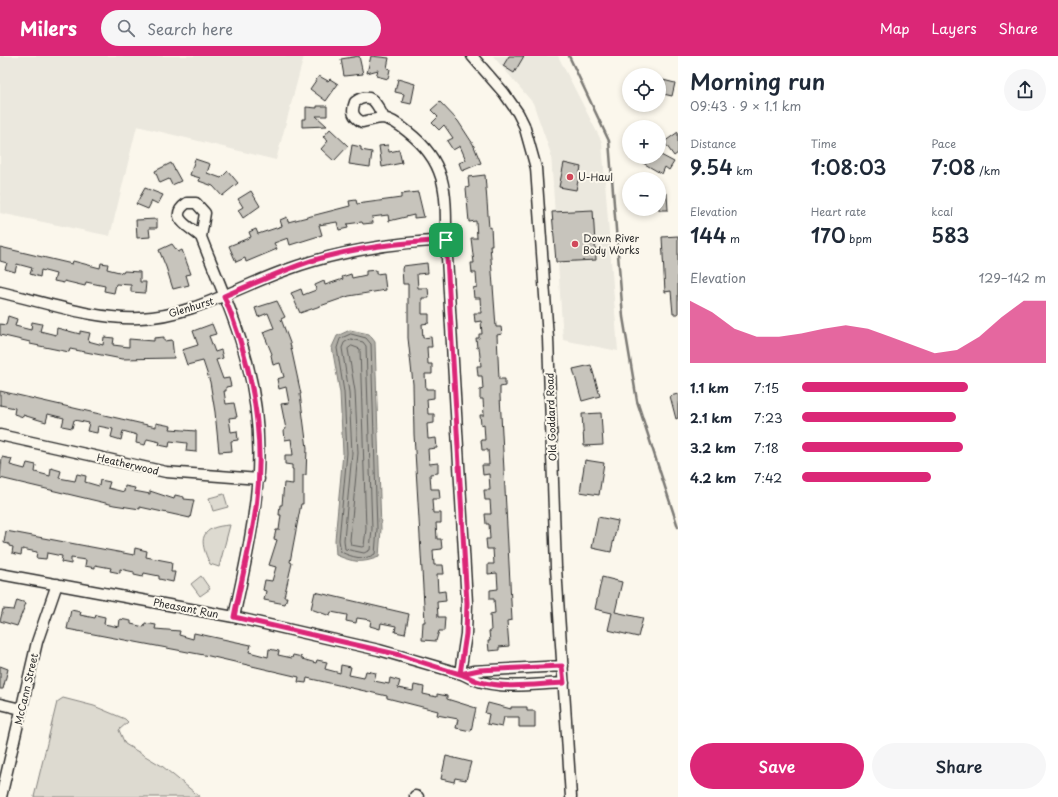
<!DOCTYPE html>
<meta charset="utf-8">
<style>
body{margin:0;font-family:"Playpen Sans",sans-serif;background:#f6f6f7;color:#1f2937;height:100vh;display:flex;flex-direction:column;font-size:15px;white-space:nowrap}
*{box-sizing:border-box;margin:0}
p{font-size:13px;color:#747a83}
.icon{flex:none;width:22px;height:22px;fill:none;stroke:currentColor;stroke-width:2;stroke-linecap:round;stroke-linejoin:round}
.map{position:relative;flex:1;overflow:hidden}
.details{display:flex;flex-direction:column;background:#fff;width:380px}
.details>*{flex:none}
.buttons{position:absolute;left:622px;top:12px;display:grid;gap:8px}
.buttons a{display:grid;place-items:center;width:44px;height:44px;border-radius:50%;background:#fff;box-shadow:0 2px 6px #0003;font-size:20px}
.pin{position:absolute;display:grid;place-items:center;width:34px;height:34px;color:#fff;margin:-17px;border-radius:8px;box-shadow:0 2px 6px #0006}
.round{display:grid;place-items:center;flex:none;width:42px;height:42px;border-radius:21px;background:#f6f6f7}
.head{display:flex;align-items:center;justify-content:space-between;height:68px;padding:0 12px}
h1{font-size:22px;font-weight:600;line-height:30px}
.metrics{display:grid;grid-template-columns:repeat(3,1fr);gap:6px;height:68px;padding:4px 12px}
.metrics div{display:grid;align-content:center}
.metrics b{font-size:20px;font-weight:600}
.metrics small{font-size:11px;font-weight:400}
.metrics p{font-size:11px}
.chart{height:112px;padding:8px 12px}
.chart p{display:flex;justify-content:space-between}
.chart svg{width:100%;height:72px;margin-top:4px;fill:#db2777;opacity:.7}
.action{display:flex;gap:8px;margin-top:auto;padding:8px 12px}
.action a{flex:1;height:46px;border-radius:24px;background:#db2777;color:#fff;font-size:16px;font-weight:600;line-height:46px;text-align:center}
.action a+a{background:#f6f6f7;color:#1f2937}
ul{padding:0 12px;list-style:none;font-size:13px}
li{display:grid;grid-template-columns:64px 48px 1fr;align-items:center;height:30px}
li i{height:10px;border-radius:5px;background:#db2777}
header{display:flex;align-items:center;gap:24px;box-sizing:border-box;height:56px;padding:0 20px;background:#db2777;color:#fff}
header strong{font-size:19px}
nav{display:flex;gap:22px;margin-inline-start:auto;font-size:14px}
.search{width:280px;height:36px;background:#f6f6f7;display:flex;align-items:center;gap:10px;box-sizing:border-box;padding:0 14px;border-radius:22px;color:#747a83;font-size:15px}
main{display:flex;flex:1;min-height:0}
.map>svg:first-child{display:block}
.built{fill:#ebe8de}
.green{fill:#dddad0;stroke:#84827e}
.water{fill:#b1afa7;stroke:#7b7a75}
.lines{fill:none;stroke-linecap:round;stroke-linejoin:round}
.shore{stroke:#61605d;stroke-width:1}
.stream{stroke:#7b7a75;stroke-width:2.5}
.building{fill:#c7c4bc;stroke:#2b2b2b}
.minor-casing{stroke:#2b2b2b;stroke-width:13}
.minor{stroke:#fbf7ec;stroke-width:10}
.route-casing{stroke:#fff;stroke-width:8}
.route{stroke:#db2777;stroke-width:5}
.poi-dot{fill:#d1495b;stroke:#fbf7ec;stroke-width:1.5}
.labels{text-anchor:middle;stroke-width:4;stroke-linejoin:round;paint-order:stroke}
.poi-label{font-size:10px;fill:#2b2b2b;stroke:#fbf7ec;text-anchor:start}
.street-label{font-size:10px;fill:#2b2b2b;stroke:#fbf7ec}
</style>
<header>
<strong>Milers</strong>
<div class="search"><svg class="icon" aria-label="search" viewBox="0 0 24 24"><circle cx="10" cy="10" r="6"/><path d="M15 15l6 6"/></svg>Search here</div>
<nav><a>Map</a><a>Layers</a><a>Share</a></nav>
</header>
<main>
<div class="map">
<svg width="678" height="741" viewBox="0 0 678 741">
<rect width="100%" height="100%" fill="#fbf7ec"/>
<filter id="ink" filterUnits="userSpaceOnUse"><feTurbulence type="fractalNoise" baseFrequency=".025" numOctaves="2"/><feDisplacementMap in="SourceGraphic" scale="8" xChannelSelector="R" yChannelSelector="G"/><feConvolveMatrix kernelMatrix="1 2 1 2 8 2 1 2 1" color-interpolation-filters="sRGB"/></filter>
<g filter="url(#ink)">
<!-- built -->
<path class="built" d="M0,0H304L276,104L137,70L110,180L0,157Z
M493,0H558L602,86L618,295L563,284L551,98L533,47Z"/>
<!-- green -->
<path class="green" d="M224,438L228,451L213,455L209,442Z
M230,469L219,511L210,508C198,483 200,471 230,469Z
M201,520L210,533L200,540L191,528Z
M63,642L94,650L125,663L128,666L119,674L125,688L162,710L200,741H34L57,646Z"/>
<!-- water -->
<path class="water" d="M350,274L369,278L375,286L381,473L379,501C361,508 353,506 336,499L335,484L343,397L340,337L332,291L337,280Z"/>
<g class="lines">
<!-- shore -->
<path class="shore" d="M351,278L366,282L371,288L377,473L375,498C364,505 352,501 341,496L339,484L347,397L344,336L337,292L340,283Z
M351,283L363,286L366,290L372,473L370,494L364,497L345,493L344,484L352,397L349,336L342,292L344,287Z
M352,290L360,293L366,473L364,490L362,491L351,489L350,484L358,397L355,335L348,293Z"/>
<!-- stream -->
<path class="stream" d="M569,0L609,85L623,261L637,345L678,471"/>
</g>
<!-- building -->
<path class="building" d="M359,0L363,18L344,20L341,3Z
M371,0L389,2L387,12L390,13L388,23L376,20L378,14L367,17Z
M509,0H524L514,17L503,10Z
M319,20L328,25L330,23L338,28L326,45L310,33Z
M398,23L415,28L411,48L402,46L404,38L395,36Z
M659,23L675,27L672,40L659,37Z
M440,46L458,65L473,88L481,107L462,115L459,107L466,104L460,90L453,94L447,85L453,82L444,69L439,74L432,67L438,61L431,54Z
M317,50H327V60H316L327,70L302,71V63H306V51L317,52Z
M330,73L348,90L334,105L321,93L328,85L323,81Z
M678,76V97L674,100L664,86Z
M352,89L361,91V94L372,96L370,111L349,108Z
M388,89L389,96L399,94L402,107L382,111L379,90Z
M659,98L674,106L669,114L665,111L662,118L643,107L647,101H659Z
M195,103L210,108L207,117L221,122L228,115L238,127L222,140L213,130L199,125L200,122L190,119Z
M171,107L181,125L172,129L169,123L160,127L155,115Z
M564,107L581,111L576,134L559,131Z
M485,119L489,172L491,171L492,189H490L496,271H501L502,278L497,279L499,323H505V330L500,331V340L512,564L507,565L509,590L499,591V594L489,595L488,585H490L489,575H491L490,558L495,557L494,543H490V534L498,533L497,517L488,518V508H494L493,493H487L486,483H490L489,468H486L485,458H491L490,444H485L484,434H490L489,418L483,419L482,409H489L488,394H482L481,384H485L484,368L481,369L480,359H484L483,343H480V334L483,333L482,320H478L477,310H481L479,291L477,292L476,282H479V278H482L481,265L475,266L474,257H481L480,242H474L473,232L477,231L476,217H472L471,207H474L471,182H477L476,165L469,166L466,132L469,131L468,121Z
M145,132L163,139L158,148L152,145L148,153L136,148Z
M251,135L260,150L243,162L238,154L243,151L238,143Z
M418,136L424,161L414,162V159L389,165L388,159L372,161L373,167L363,168L362,166L347,168L348,172L339,174L337,166L319,169L322,179L290,189L288,182L274,187L277,193L246,206L245,202L236,206L229,190L251,181L249,176L256,173L258,178L282,170L280,164L287,161L288,166L350,150L349,145L356,144L357,148L401,142V138Z
M659,138H667L668,154H659Z
M593,154L596,204L556,206L552,156Z
M157,163V172H149L150,181L137,182L136,164Z
M678,180V258H673L671,235L665,236L662,181Z
M172,188L178,196L182,194L191,218L186,219L189,229L173,233L166,211L159,194Z
M0,191L72,208L73,205L100,212L101,207L108,208L107,213L123,217L124,215L140,216V226H146L145,237L131,236V229L116,228L114,237L104,235L105,230L86,226L85,230L64,225V227L54,225L56,218L41,214L40,221L30,218L32,212L17,208L15,216L5,213L7,207L0,205Z
M427,207L428,217L417,218L418,232H428L429,242H422V258H429V267L422,268L423,282L431,281L432,291H427L428,308H432V318H425L426,333H434V342L427,343L428,358H434V367L427,368L428,383L436,382L437,392L428,393L429,408L438,407V417L430,418L431,433H439L440,443H432L433,457H441V467H436L437,483H441L442,493L433,494L434,509H443L444,518H437L438,536L445,535L446,545L437,546L438,561H445L444,575H439L436,585L422,584L423,566H425L414,378L413,328L408,282V228H403L402,213L403,210Z
M376,214V218L384,217L386,234L349,240L300,257L291,237L301,233L303,239L316,234L315,229L324,225L325,229L343,223L342,221L351,218L352,222L366,219V215Z
M277,245L285,261L281,263L290,287L301,338H300L307,392L306,419H303V448H301L290,506L292,507L284,541H287L285,548L264,544L266,535L263,534L265,524L272,525L276,511L269,509L277,484L274,483L276,474H279L281,459H279L280,449H282L284,427L293,428V413H292V409L285,408V399H293L291,383L285,384L284,374L286,373L281,348L289,347L286,331L279,333L277,323L284,321L280,307L273,309L271,299L272,298L263,276L274,272L268,257L258,261L255,252Z
M8,260L17,263L15,270L31,274L32,266L42,268L40,275L56,279L57,272L80,278V275L90,277L88,285L103,289L104,281L114,282L113,289L129,291V283L154,285V282L164,281V285L172,284L174,302L122,303L70,293L69,296L30,288V286L0,279V268L6,269Z
M212,268L216,278L209,280L215,296L221,294L223,302L216,304L223,323L229,322L231,330L226,331V335H224L226,348L234,347L237,361L229,362L231,376L237,375L238,384L231,385L232,395L219,396L215,356L210,326L203,305L187,309L182,294L198,289L193,275Z
M591,309L600,340L582,345L573,313Z
M0,335L156,371V367L171,370L170,373L196,375V396L186,395L187,387L170,385L169,391L159,389L160,386L147,383L145,389L136,387L137,379L123,375L121,384L111,381L113,373L98,370L97,377L87,375L89,367L74,364L72,372L62,370L64,362L48,358L46,366L23,359V361L14,358L15,352L0,349Z
M678,338V362L676,363L670,340Z
M601,357L603,389L584,390L582,358Z
M2,401L12,403L10,409L25,413L27,407L36,409L35,416L50,420L51,412L61,415L59,422L75,425L77,418L86,420L85,426L99,430L100,424L110,426L108,432L124,436L125,430L135,432L134,435L150,438V435L174,443L175,439L184,441V443L194,444L190,462L140,451V453L114,449L0,422Z
M585,404L604,407L599,439L580,436Z
M598,461L618,465L611,496L592,492Z
M6,475L134,499L135,492L147,495L146,501L172,506L171,516H175L173,526L159,523V520L144,517L143,521L134,519V516L120,513V517L110,515L111,512L95,509V512L85,510L86,504L71,502V508L61,506L62,500L47,497L46,503L36,502L37,496L22,493L21,499L12,497L13,491L9,490V488L4,487Z
M602,521L622,526L615,556L643,562L638,581L608,574L612,557L595,553Z
M315,536L409,558L405,578L395,576L396,570L381,567L380,573L370,570L371,564L357,562L356,567L346,565L347,559L331,556L330,560L311,553Z
M17,544L26,547L17,570L0,565L3,553L14,554Z
M71,554L81,556L80,559L95,562L96,559L105,561L104,568L119,571L120,563L131,565V568L144,571L145,567L156,569L155,573L180,575L179,579L193,583L194,577L251,589L249,596L268,601L269,593L279,595L278,599L292,602L293,599L302,601V603L316,607L317,604L327,606L325,613L340,617L341,609L351,611L349,619L364,622L366,615L376,617L374,625L389,628L390,622L400,625L398,632L413,635L414,629L424,631L423,638L437,641V638L447,640V643L476,652L471,675L456,672L458,663L437,659L438,655L387,642V640L307,622L306,627L298,626L299,621L209,600L67,573Z
M0,610L8,613L3,633H0Z
M488,647L511,653V651H527V655H535V671H519V661H504L502,671L487,668L489,658L485,657Z
M446,700L471,706L466,724L455,722L454,726L441,723Z"/>
<g class="lines">
<!-- minor casing -->
<g class="minor-casing">
<path id="minor" d="M472,0L504,37L518,57L524,69L536,112L548,282L556,512L571,741
M384,62C377,49 372,34 355,46C351,56 353,61 362,66C368,65 377,62 383,62C391,63 402,71 408,76C448,107 446,138 446,184L467,547L466,578L460,617
M201,181L205,157L196,147H187C166,162 191,171 201,181C217,222 236,264 247,306C271,398 253,472 234,561
M0,236C44,246 95,264 140,262C193,260 237,231 286,214C338,195 391,187 446,184
M0,379L166,416L259,423
M0,518L234,561L379,594L462,618C493,636 530,628 564,627
M462,618L473,615L563,610
M0,648L21,653
M415,740L418,741
M1,741L37,586L57,528"/>
</g>
<!-- minor -->
<use href="#minor" class="minor"/>
</g>
</g>
<g class="lines" filter="url(#ink)">
<!-- route casing -->
<g class="route-casing">
<path id="route" d="M446,184C401,187 355,191 311,205C281,215 253,228 224,240C252,308 266,378 256,451C251,488 241,525 234,561L400,599C420,606 440,612 460,618C467,620 473,624 480,626C507,633 537,628 564,627L562,610L479,614L460,618L466,578L467,547L446,184"/>
</g>
<!-- route -->
<use href="#route" class="route"/>
</g>
<!-- markers -->
<g class="poi-dot">
<circle cx="570" cy="121" r="4"/>
<circle cx="575" cy="188" r="4"/>
</g>
<g class="labels">
<!-- poi labels -->
<g class="poi-label">
<text x="578" y="125">U-Haul</text>
<text x="583" y="186">Down River<tspan x="583" dy="12">Body Works</tspan></text>
</g>
<!-- street labels -->
<g class="street-label">
<text transform="translate(191 251) rotate(-17)" y="4">Glenhurst</text>
<text transform="translate(551 361) rotate(-92)" y="4">Old Goddard Road</text>
<text transform="translate(128 408) rotate(13)" y="4">Heatherwood</text>
<text transform="translate(186 552) rotate(11)" y="4">Pheasant Run</text>
<text transform="translate(26 633) rotate(-77)" y="4">McCann Street</text>
</g>
</g>
</svg>
<div class="buttons">
<a><svg class="icon" aria-label="locate" viewBox="0 0 24 24"><circle cx="12" cy="12" r="6"/><path d="M12 2v4M12 18v4M2 12h4M18 12h4"/></svg></a>
<a>+</a>
<a>−</a>
</div>
<div class="pin" style="left:446px;top:184px;background:#1e9e55"><svg class="icon" aria-label="arrive" viewBox="0 0 24 24"><path d="M6 21V4h12l-3 4 3 4H6"/></svg></div>
</div>
<section class="details">
<div class="head"><div><h1>Morning run</h1><p>09:43 · 9 × 1.1 km</p></div><a class="round"><svg class="icon" aria-label="share" viewBox="0 0 24 24"><path d="M12 15V3M7 8l5-5 5 5M5 13v7h14v-7"/></svg></a></div>
<div class="metrics">
<div><p>Distance</p><b>9.54<small> km</small></b></div>
<div><p>Time</p><b>1:08:03</b></div>
<div><p>Pace</p><b>7:08<small> /km</small></b></div>
</div>
<div class="metrics">
<div><p>Elevation</p><b>144<small> m</small></b></div>
<div><p>Heart rate</p><b>170<small> bpm</small></b></div>
<div><p>kcal</p><b>583</b></div>
</div>
<div class="chart"><p><span>Elevation</span>129–142 m</p>
<svg viewBox="0 0 160 44" preserveAspectRatio="none"><path d="M0 44V6L10 13L20 23L30 28L40 28L50 26L60 23L70 21L80 23L90 28L100 33L110 38L120 36L130 28L140 16L150 6L160 6V44z"/></svg>
</div>
<ul>
<li><b>1.1 km</b>7:15<i style="width:68%"></i></li>
<li><b>2.1 km</b>7:23<i style="width:63%"></i></li>
<li><b>3.2 km</b>7:18<i style="width:66%"></i></li>
<li><b>4.2 km</b>7:42<i style="width:53%"></i></li>
</ul>
<div class="action"><a>Save</a><a>Share</a></div>
</section>
</main>
